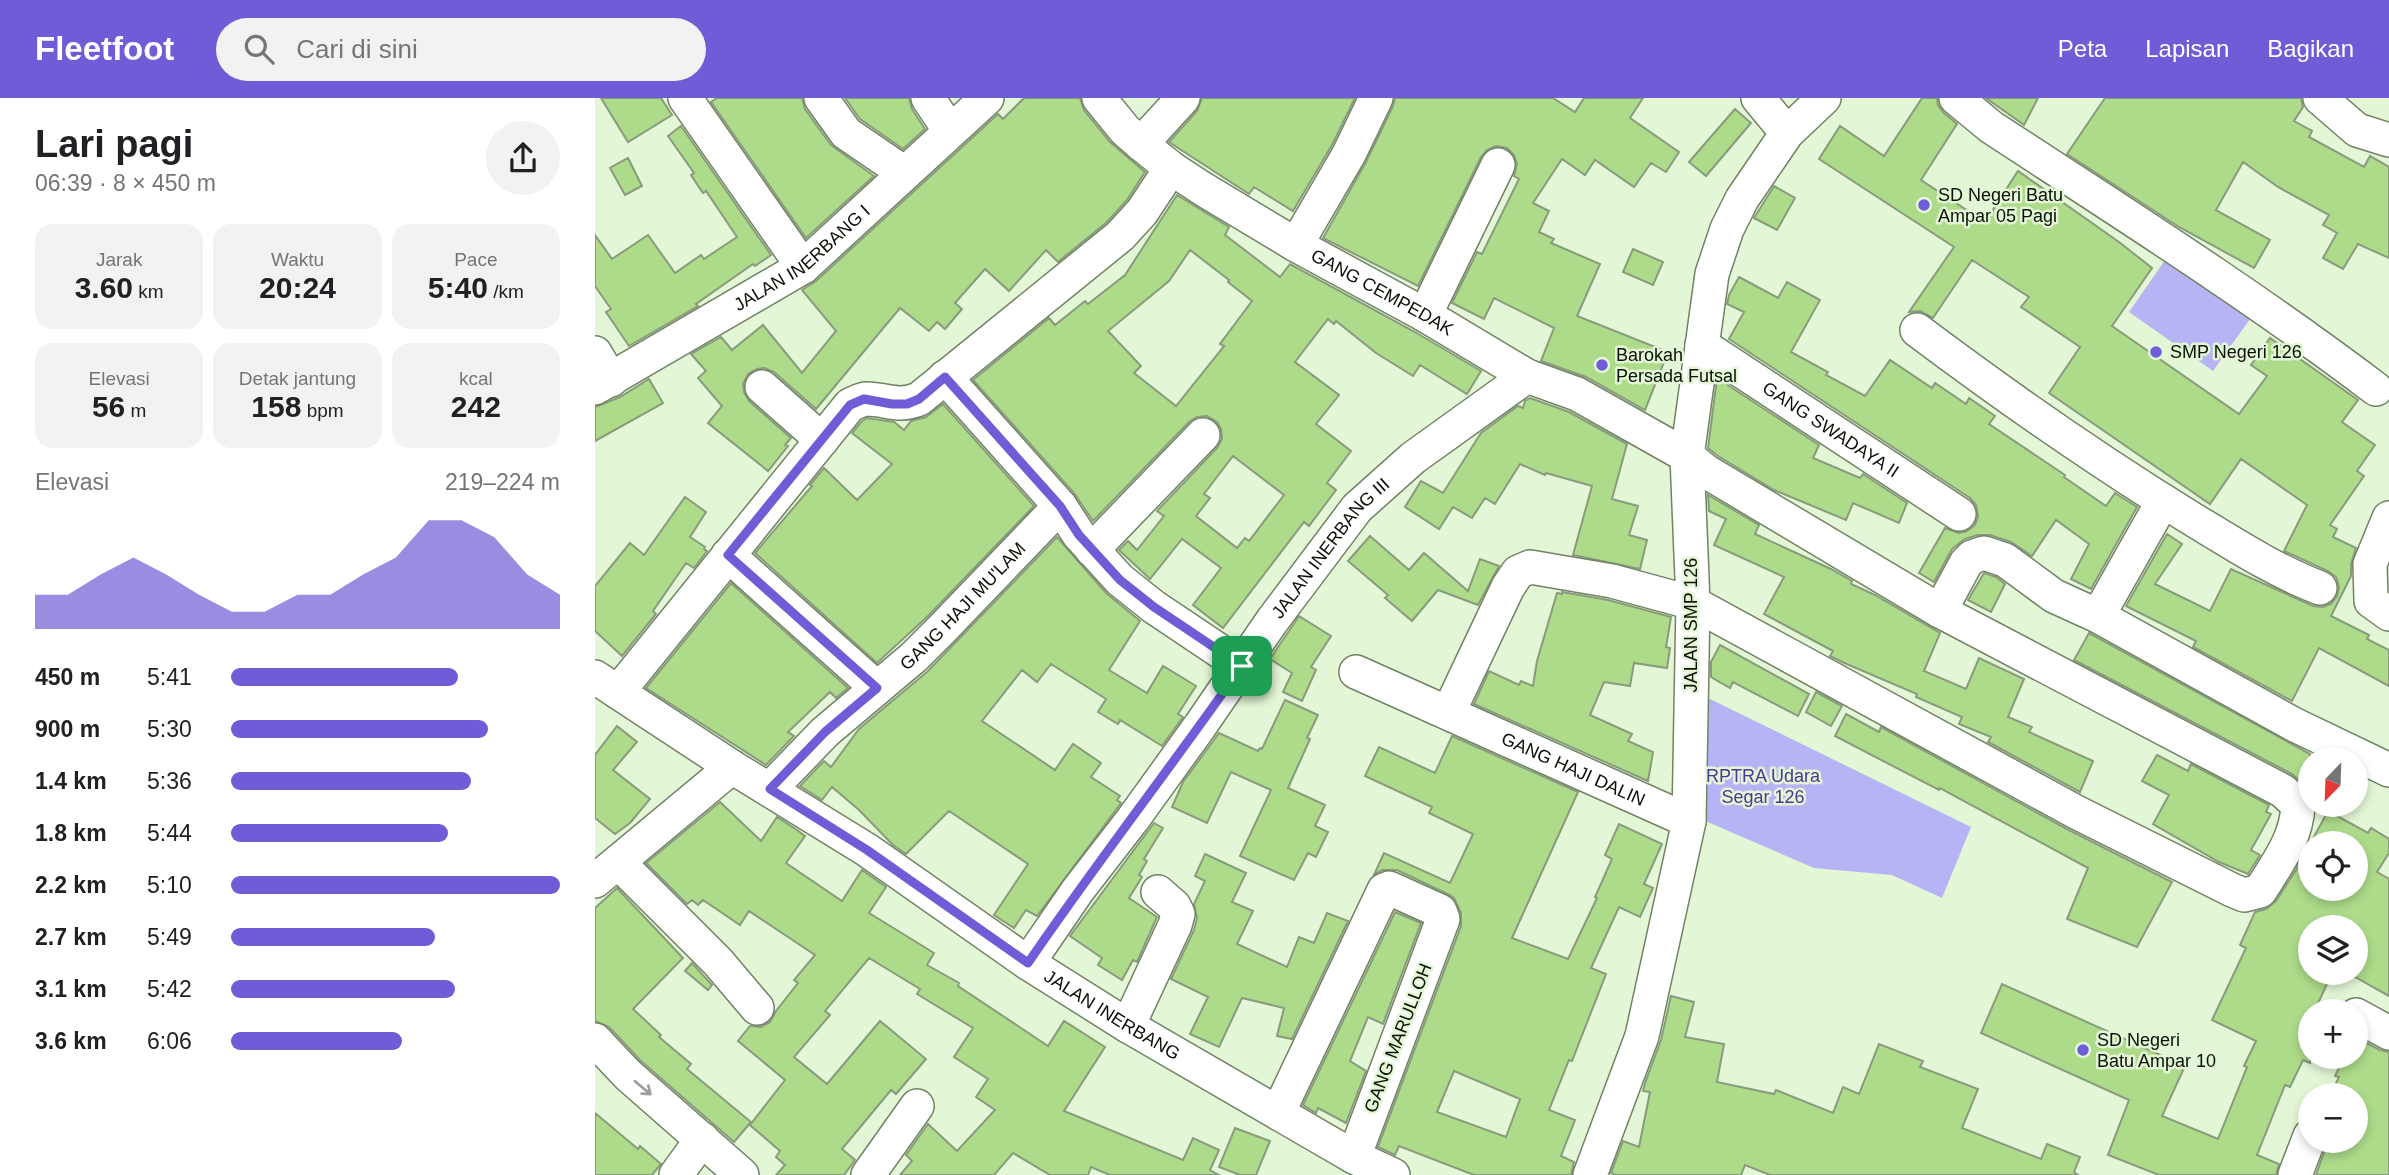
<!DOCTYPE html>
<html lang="id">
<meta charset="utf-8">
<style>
body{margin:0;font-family:Arial,sans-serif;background:#f2f2f2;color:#202124;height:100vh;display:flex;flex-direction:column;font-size:26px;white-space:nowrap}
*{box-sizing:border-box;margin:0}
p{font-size:23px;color:#757577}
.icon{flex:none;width:38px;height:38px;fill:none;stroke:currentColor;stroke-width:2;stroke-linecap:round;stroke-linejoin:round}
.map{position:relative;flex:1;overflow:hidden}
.details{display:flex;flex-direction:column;background:#fff;width:595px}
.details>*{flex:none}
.needle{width:46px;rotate:203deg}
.buttons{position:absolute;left:1703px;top:649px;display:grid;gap:14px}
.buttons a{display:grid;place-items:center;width:70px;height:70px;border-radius:50%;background:#fff;box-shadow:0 4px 10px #0003;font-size:35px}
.pin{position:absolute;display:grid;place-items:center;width:60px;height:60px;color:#fff;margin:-30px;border-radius:14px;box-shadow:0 4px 10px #0006}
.round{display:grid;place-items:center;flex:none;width:74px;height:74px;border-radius:37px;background:#f2f2f2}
.headline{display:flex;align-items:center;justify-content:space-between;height:119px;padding:0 35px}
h1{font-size:38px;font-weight:700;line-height:52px}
.stats{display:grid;grid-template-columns:repeat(3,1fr);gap:10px;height:119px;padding:7px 35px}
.stats div{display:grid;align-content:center;border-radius:18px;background:#f2f2f2;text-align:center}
.stats b{font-size:30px;font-weight:700}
.stats small{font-size:19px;font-weight:400}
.stats p{font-size:19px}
.chart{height:196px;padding:14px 35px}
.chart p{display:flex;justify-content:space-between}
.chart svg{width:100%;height:126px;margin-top:7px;fill:#6e5dd7;opacity:.7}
ul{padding:0 35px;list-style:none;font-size:23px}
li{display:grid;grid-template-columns:112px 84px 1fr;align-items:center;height:52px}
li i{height:18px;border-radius:9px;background:#6e5dd7}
header{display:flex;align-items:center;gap:42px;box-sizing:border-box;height:98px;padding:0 35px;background:#6e5dd7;color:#fff}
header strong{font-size:33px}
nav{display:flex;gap:38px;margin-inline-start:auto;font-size:24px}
.search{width:490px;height:63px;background:#f2f2f2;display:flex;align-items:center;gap:18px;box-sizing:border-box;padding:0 24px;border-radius:38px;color:#757577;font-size:26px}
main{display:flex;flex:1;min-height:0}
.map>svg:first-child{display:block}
.green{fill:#b6b4f5}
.building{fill:#addb89;stroke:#899b7d;stroke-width:2;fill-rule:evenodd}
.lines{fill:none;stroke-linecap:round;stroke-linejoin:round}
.minor-casing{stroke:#718265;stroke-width:36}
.minor{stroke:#fff;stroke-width:33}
.oneway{stroke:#9da09b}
.route-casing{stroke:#fff;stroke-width:14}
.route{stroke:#6e5dd7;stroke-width:9}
.poi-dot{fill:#6e5dd7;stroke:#e3f7d6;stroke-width:2.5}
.labels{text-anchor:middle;stroke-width:5;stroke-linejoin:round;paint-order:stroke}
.poi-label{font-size:18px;fill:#0a1106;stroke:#e3f7d6;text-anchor:start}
.street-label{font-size:18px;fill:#0a1106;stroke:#e3f7d6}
.park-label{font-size:18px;fill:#483897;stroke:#e3f7d6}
</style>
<header>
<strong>Fleetfoot</strong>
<div class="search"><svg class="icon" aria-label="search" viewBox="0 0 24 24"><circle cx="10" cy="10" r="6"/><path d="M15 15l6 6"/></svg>Cari di sini</div>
<nav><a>Peta</a><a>Lapisan</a><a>Bagikan</a></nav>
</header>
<main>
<section class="details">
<div class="headline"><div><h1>Lari pagi</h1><p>06:39 · 8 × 450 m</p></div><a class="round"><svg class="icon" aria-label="share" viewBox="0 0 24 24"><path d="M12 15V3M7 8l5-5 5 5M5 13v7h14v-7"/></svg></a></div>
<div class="stats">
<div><p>Jarak</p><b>3.60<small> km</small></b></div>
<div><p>Waktu</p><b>20:24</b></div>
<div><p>Pace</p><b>5:40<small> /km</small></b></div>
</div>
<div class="stats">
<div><p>Elevasi</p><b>56<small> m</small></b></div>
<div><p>Detak jantung</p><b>158<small> bpm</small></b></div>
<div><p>kcal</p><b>242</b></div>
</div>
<div class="chart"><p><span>Elevasi</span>219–224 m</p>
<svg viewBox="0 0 160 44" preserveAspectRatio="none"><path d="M0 44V32L10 32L20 25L30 19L40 25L50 32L60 38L70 38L80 32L90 32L100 25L110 19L120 6L130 6L140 12L150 25L160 32V44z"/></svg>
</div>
<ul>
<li><b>450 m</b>5:41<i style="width:69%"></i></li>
<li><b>900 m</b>5:30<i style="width:78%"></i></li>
<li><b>1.4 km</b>5:36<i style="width:73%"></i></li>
<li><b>1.8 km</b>5:44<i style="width:66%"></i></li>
<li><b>2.2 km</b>5:10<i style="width:100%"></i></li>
<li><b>2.7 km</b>5:49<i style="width:62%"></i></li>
<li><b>3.1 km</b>5:42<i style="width:68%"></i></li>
<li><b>3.6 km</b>6:06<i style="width:52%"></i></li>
</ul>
</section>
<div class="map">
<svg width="1794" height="1077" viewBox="0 0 1794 1077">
<rect width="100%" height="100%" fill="#e3f7d6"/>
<!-- green -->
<path class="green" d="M1570,162L1655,221L1618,273L1534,214Z
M1111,599L1376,729L1347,800L1297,777L1219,770L1108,722Z"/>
<!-- building -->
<path class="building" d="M6,0H66L77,17L33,44Z
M122,0H207L210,11L236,47L279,78L211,140L116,4Z
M250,0H314L317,11L330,31L308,51L265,21Z
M429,0H485L489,12L515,44L550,74L532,102L512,124L463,164L451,152L414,193L390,171L360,205L367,211L350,231L342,224L334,233L305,210L221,311L179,274L170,270L162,271L153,276L148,286L149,294L154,303L196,340L190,347L193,348L173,373L113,325L127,308L103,280L111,273L96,256L126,239L137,252L168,227L207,275L241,233L207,192L221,183L403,16L408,21Z
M607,0H760L737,47L698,113L659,89L654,96L574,44L602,13Z
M800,0H958L980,14L989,0H1048L1035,20L1084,54L1071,74L1056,65L1039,89L1000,62L990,77L967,61L938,105L954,113L944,134L959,141L956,145L1005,166L982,218L1073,254L1050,312L991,279L946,263L959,230L899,200L889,221L857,205L882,154L887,156L924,81L919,78L922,66L919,57L912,50L901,48L892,52L886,59L823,188L728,140L771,64L798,8Z
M1327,0H1342L1343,7L1348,14L1362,26L1326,82L1390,124L1423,73L1524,144L1557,170L1517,228L1644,316L1672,278L1656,267L1675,240L1763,302L1747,324L1780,347L1762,373L1769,378L1735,427L1742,431L1738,439L1761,450L1756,466V478L1736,518L1774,537L1772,541L1794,552V588L1724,550L1697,603L1598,549L1601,543L1531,508L1572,436L1587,446L1560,486L1615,513L1636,471L1718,508L1728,509L1736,506L1742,498L1744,488L1741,479L1733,473L1689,453L1712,407L1646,361L1615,406L1454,295L1485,249L1426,209L1434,199L1377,162L1338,220L1325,213L1314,214L1359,149L1224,61L1245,28L1289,58Z
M1391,0H1443L1429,27Z
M1510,0H1706L1708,9L1699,23L1717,33L1714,39L1769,69L1775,58L1794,69V160L1763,146L1748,171L1728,160L1742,135L1728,127L1734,117L1683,89L1648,64L1621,112L1675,142L1659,170L1584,129L1472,56Z
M1140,11L1156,25L1111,78L1094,64Z
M86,28L176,157L160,168L158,166L101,206L103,208L34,248L11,214L16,211L0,188V137L17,161L53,137L80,175L106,157L109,161L142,139L111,93L108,95L96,77L99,75L73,38Z
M33,60L47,88L30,97L15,70Z
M1179,88L1200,100L1182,132L1159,120Z
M582,97L634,129L630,137L685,179L695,166L820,234L886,273L872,296L825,267L818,278L781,255L741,223L739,226L733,221L700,264L744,297L721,326L756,353L732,385L741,392L714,428L709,424L628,530L598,507L626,470L587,441L555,481L524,452L533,443L542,452L569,418L562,413L622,350L627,341L626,331L622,324L612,318L602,319L594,324L498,423L479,395L378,282L454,220L460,227L490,203L493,206L530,177ZM595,152L634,182L633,184L657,203L625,246L629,248L581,308L539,275L546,268L513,233L574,183ZM638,358L689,397L654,443L650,440L642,450L601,418L615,400L609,396Z
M1038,151L1068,164L1058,187L1028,174Z
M1144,179L1183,200L1192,184L1225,202L1196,254L1233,274L1231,277L1270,298L1295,262L1337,290L1340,285L1371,306L1374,300L1400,318L1394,326L1470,377L1469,379L1511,408L1520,395L1542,409L1496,491L1476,481L1494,446L1461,422L1437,458L1416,444L1395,437H1383L1370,441L1357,451L1339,484L1324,475L1350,430L1364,435L1372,433L1380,427L1383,418L1381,407L1375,400L1134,241L1149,214L1132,206L1134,197Z
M1122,280L1224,347L1218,360L1265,380L1268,376L1312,405L1304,425L1258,405L1251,422L1179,392L1123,358L1113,350Z
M54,281L68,305L0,343V309L25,299Z
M935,300L974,314L1032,346L1017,401L1043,408L1034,437L1052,442L1045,471L978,457L997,388L951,375L950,377L925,366L900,406L890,400L877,420L858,409L844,431L810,409L826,383L848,395L886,335L923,308L928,310L930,303Z
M348,306L439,408L334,517L282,565L160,455L217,388L215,387L229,370L262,402L297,366L257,335L267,323L272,320L299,324L309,332L316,323L331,319Z
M1113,397L1164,427L1160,436L1236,471L1257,483L1256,486L1280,497L1345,535L1329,573L1371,591L1384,560L1429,581L1413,619L1437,629L1434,634L1498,663L1485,694L1393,644L1396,639L1364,626L1367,619L1321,599L1322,596L1247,564L1235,558L1238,553L1169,516L1189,479L1119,447L1131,421L1114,413Z
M90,399L111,414L95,439L110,449L109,451L112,453L99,470L91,465L58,513L61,516L27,558L0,533V488L35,445L49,457Z
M775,438L814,472L829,455L873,493L885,461L904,468L883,507L843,492L817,523L790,500L793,497L753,463Z
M462,439L511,495L545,523L514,572L552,595L568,568L601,588L583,616L588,619L567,648L525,622L523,626L503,614L511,601L456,566L442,584L427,572L387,623L460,672L478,646L506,665L496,679L525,698L522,702L526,705L442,818L431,812L419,830L399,817L433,766L354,713L311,756L298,747L264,712L237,689L227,702L205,688L229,663L236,669L264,631L333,573Z
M1389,475L1401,479L1410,486L1396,514L1373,502Z
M136,485L253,590L241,600L235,594L193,634L199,638L171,667L51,590Z
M967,494L1013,502L1076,519L1071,549L1075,550L1072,570L1039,565L1035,588L1009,584L995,617L1037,636L1033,643L1058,654L1053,683L879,606L894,573L924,587L926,583L938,588L942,563L962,495L967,496Z
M704,518L736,538L716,569L721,572L707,603L688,594L697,575L675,561Z
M1494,535L1715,656V692L1697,676L1479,562Z
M1125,547L1214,596L1203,618L1138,584L1135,590L1116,579V564Z
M1221,594L1247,608L1236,628L1211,614Z
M690,602L723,617L712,640L715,641L693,690L730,707L720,728L733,734L721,759L713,755L699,782L645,758L676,692L636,674L612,725L577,709L588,684L624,635L663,653L665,650L667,651Z
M1251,616L1284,634L1286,629L1472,731L1577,784L1542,849L1472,821L1493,770L1345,690L1344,692L1240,638Z
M22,628L42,644L18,672L55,701L35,725L20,736L0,720V657Z
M857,638L983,694L917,840L973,861L1002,800L1000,799L1017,761L1010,757L1024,726L1067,746L1049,786L1058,790L1045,819L1024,809L996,870L1011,876L977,963L974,962L954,1012L980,1022L966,1058L979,1064L976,1077H879L804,1048L800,1057L783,1049L866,828V815L859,800L853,796L802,772H787L779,777L789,755L855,785L878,736L834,715L837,709L770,678L784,649L840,675ZM859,973L925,1001L911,1039L842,1014Z
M1562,657L1593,673L1596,666L1674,707L1671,714L1676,716L1656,752L1665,757L1653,776L1624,764L1558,726L1574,697L1547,683Z
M125,704L166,743L182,719L202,732L210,738L191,765L247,803L267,772L291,789L274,815L339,855L332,867L364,885L363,888L453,948L469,923L510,949L469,1013L588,1062L598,1040L624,1052L615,1072L624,1077H515L496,1069L493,1077H455L418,1055L399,1077H305L317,1063L311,1057L333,1026L362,1053L400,1012L381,999L393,981L359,959L378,930L322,896L325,891L274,860L230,913L235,917L199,959L232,986L285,923L331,961L301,996L296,992L247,1051L260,1062L249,1077H181L190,1067L181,1059L185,1053L155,1027L190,982L143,943L155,928L166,929L175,924L181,913L203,885L199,882L220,857L154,813L145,827L108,802L103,807L97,802L92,806L51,765Z
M1733,713L1773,735L1776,730L1794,741V755L1782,774L1794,781V898L1760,879V830H1715V875H1737L1719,914H1715V965L1708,962L1695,989L1690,987L1662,1057L1684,1066L1681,1077H1564L1513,1057L1534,1002L1386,935L1407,886L1590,968L1567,1018L1623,1041L1652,969L1649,968L1661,943L1617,922L1651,850L1645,847L1660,814L1671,811L1681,803L1701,772L1715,743V791H1760V746H1715Z
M559,725L568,730L549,761L552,763L544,777L547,779L534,800L562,819L542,864L538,862L527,882L503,867L507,860L475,838Z
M610,756L651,775L637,804L658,813L642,846L692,869L704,839L719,845L732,815L753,823L697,941L682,938L689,910L647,900L624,949L595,936L613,899L576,881L599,832L602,820L599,806L610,783L600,778Z
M22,790L88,860L38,911L66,937L64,939L96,966L92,971L156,1024L139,1044L46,963L14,929L0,923V810Z
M800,814L826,825L788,926L773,919L755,963L771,973L751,1025L723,1010L721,1015L708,1007Z
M97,865L117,887L113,892L90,873Z
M1076,898L1099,904L1090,939L1129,946L1122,984L1179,996L1181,992L1238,1015L1248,989L1264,996L1284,946L1328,963L1325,969L1383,991L1367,1030L1446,1061L1452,1046L1485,1059L1479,1074L1483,1077H1175L1150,1067L1146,1077H1021L1016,1075L1028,1043L1044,1049L1055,994L1048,993L1050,985L1066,942Z
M1760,939L1785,952L1794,954V1077H1721L1733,1043H1760V998H1735L1744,979L1740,978L1749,959H1760Z
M0,1015L43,1051L45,1048L66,1066L57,1077H0Z
M640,1030L675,1043L661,1077H645L624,1069Z"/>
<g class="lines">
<!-- minor casing -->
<g class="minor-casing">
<g id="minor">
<path d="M90,0L208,169"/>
<path d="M226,0L251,35L308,74"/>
<path d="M333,0L355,33"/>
<path id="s1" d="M504,0L530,32L546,46L576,70L608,91L701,147L830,217L932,278L982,296L1092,358L1112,374L1345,513"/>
<path d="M1163,0L1192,35"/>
<path d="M1361,0L1396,29C1526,114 1657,197 1781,291"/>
<path d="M1725,0L1762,32L1794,42"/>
<path d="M546,46L588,0"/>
<path d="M701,147L754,56L781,0"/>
<path d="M830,217L903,67"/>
<path d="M1322,232C1410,298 1500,361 1594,419C1637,445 1678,472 1725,490"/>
<path id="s2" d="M1107,247L1364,416"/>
<path d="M0,255L16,282"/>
<path d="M350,279L465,408L484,437L525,482L559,509L647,568"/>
<path d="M167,289L227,342"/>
<path id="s3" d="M0,290L208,169L392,0"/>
<path d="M1794,420L1775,466L1776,503L1794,516"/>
<path d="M497,452L608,337"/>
<path d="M133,457L282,590"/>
<path d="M1503,518L1568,403"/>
<path id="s4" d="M761,574L1094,723"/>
<path id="s5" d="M0,579L137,669L272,752L433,865L533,928L759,1059L798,1077"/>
<path d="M23,594L255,307C260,305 266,301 271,301C293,301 302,310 324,301L525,138L547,114L576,70"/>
<path d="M863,618L858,613L859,603L913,489L923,474L935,469L1017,483L1098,505L1481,714L1637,792L1649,797L1665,793C1682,766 1702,740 1703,707L1688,693L1345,513L1371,465L1377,459L1389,455L1410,462L1459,498L1503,518L1700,627L1794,672"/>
<path id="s6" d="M175,691L230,634L319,559L348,530L465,408"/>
<path d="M24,765L123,864L162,910"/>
<path d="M0,783L137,669"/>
<path id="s7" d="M433,865L483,792L538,721L605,628L677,523L762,410L818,360L932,278"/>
<path d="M1761,917L1794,935"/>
<path d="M533,928L580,827L583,816L579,808L563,794"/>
<path d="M0,942L33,977L147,1077"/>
<path d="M683,1015L789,792L794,790L845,813L848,821L759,1059"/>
<path d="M81,1077L107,1041"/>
<path d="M273,1077L322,1008"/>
<path d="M995,1077L1047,938L1094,723L1098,505L1092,358L1117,176L1132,131L1147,101L1192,35L1229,0"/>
<path d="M1700,1077L1715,1038"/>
</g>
</g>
<!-- minor -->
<use href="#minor" class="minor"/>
</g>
<!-- one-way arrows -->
<defs><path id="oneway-shaft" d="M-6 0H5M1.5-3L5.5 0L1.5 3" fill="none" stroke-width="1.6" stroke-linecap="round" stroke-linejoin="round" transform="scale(1.75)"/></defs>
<use class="oneway" href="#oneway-shaft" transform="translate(48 990) rotate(40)"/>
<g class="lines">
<!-- route casing -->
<g class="route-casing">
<path id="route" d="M350,279L465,408L484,437L525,482L559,509L647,568C577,668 502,764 433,865L272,752L175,691L230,634L282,590L133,457L255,307L269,301L297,306H312L324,301Z"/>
</g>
<!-- route -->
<use href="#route" class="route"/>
</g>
<!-- markers -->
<g class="poi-dot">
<circle cx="1329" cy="107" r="7"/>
<circle cx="1561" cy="254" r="7"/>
<circle cx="1007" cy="267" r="7"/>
<circle cx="1488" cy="952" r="7"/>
</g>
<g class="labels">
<!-- poi labels -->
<g class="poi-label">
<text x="1343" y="103">SD Negeri Batu<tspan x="1343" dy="21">Ampar 05 Pagi</tspan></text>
<text x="1575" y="260">SMP Negeri 126</text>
<text x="1021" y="263">Barokah<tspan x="1021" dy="21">Persada Futsal</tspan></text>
<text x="1502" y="948">SD Negeri<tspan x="1502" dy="21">Batu Ampar 10</tspan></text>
</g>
<!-- street labels -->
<g class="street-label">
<text dy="6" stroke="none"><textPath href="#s3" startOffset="245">JALAN INERBANG I</textPath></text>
<text dy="6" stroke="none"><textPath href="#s1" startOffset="346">GANG CEMPEDAK</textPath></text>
<text dy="6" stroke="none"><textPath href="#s2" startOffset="154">GANG SWADAYA II</textPath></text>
<text dy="6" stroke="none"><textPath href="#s7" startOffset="514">JALAN INERBANG III</textPath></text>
<text dy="6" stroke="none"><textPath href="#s6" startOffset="266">GANG HAJI MU'LAM</textPath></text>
<text transform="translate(1096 527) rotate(-90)" y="6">JALAN SMP 126</text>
<text dy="6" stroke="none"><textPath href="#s4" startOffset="238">GANG HAJI DALIN</textPath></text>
<text dy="6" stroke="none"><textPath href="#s5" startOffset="618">JALAN INERBANG</textPath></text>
<text transform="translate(803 940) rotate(-69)" y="6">GANG MARULLOH</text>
</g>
<!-- park labels -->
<g class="park-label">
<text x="1168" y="684">RPTRA Udara<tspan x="1168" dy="21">Segar 126</tspan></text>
</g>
</g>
</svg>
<div class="buttons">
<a><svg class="needle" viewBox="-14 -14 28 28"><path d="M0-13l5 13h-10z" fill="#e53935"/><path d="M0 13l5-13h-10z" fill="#757577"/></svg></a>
<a><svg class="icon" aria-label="locate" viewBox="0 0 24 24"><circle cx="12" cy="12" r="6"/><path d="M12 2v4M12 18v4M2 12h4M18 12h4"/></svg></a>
<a><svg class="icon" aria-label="layers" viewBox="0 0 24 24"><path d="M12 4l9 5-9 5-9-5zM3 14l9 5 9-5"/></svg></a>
<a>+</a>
<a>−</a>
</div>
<div class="pin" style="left:647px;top:568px;background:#1e9e55"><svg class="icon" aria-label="arrive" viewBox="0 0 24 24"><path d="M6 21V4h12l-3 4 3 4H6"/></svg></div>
</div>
</main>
